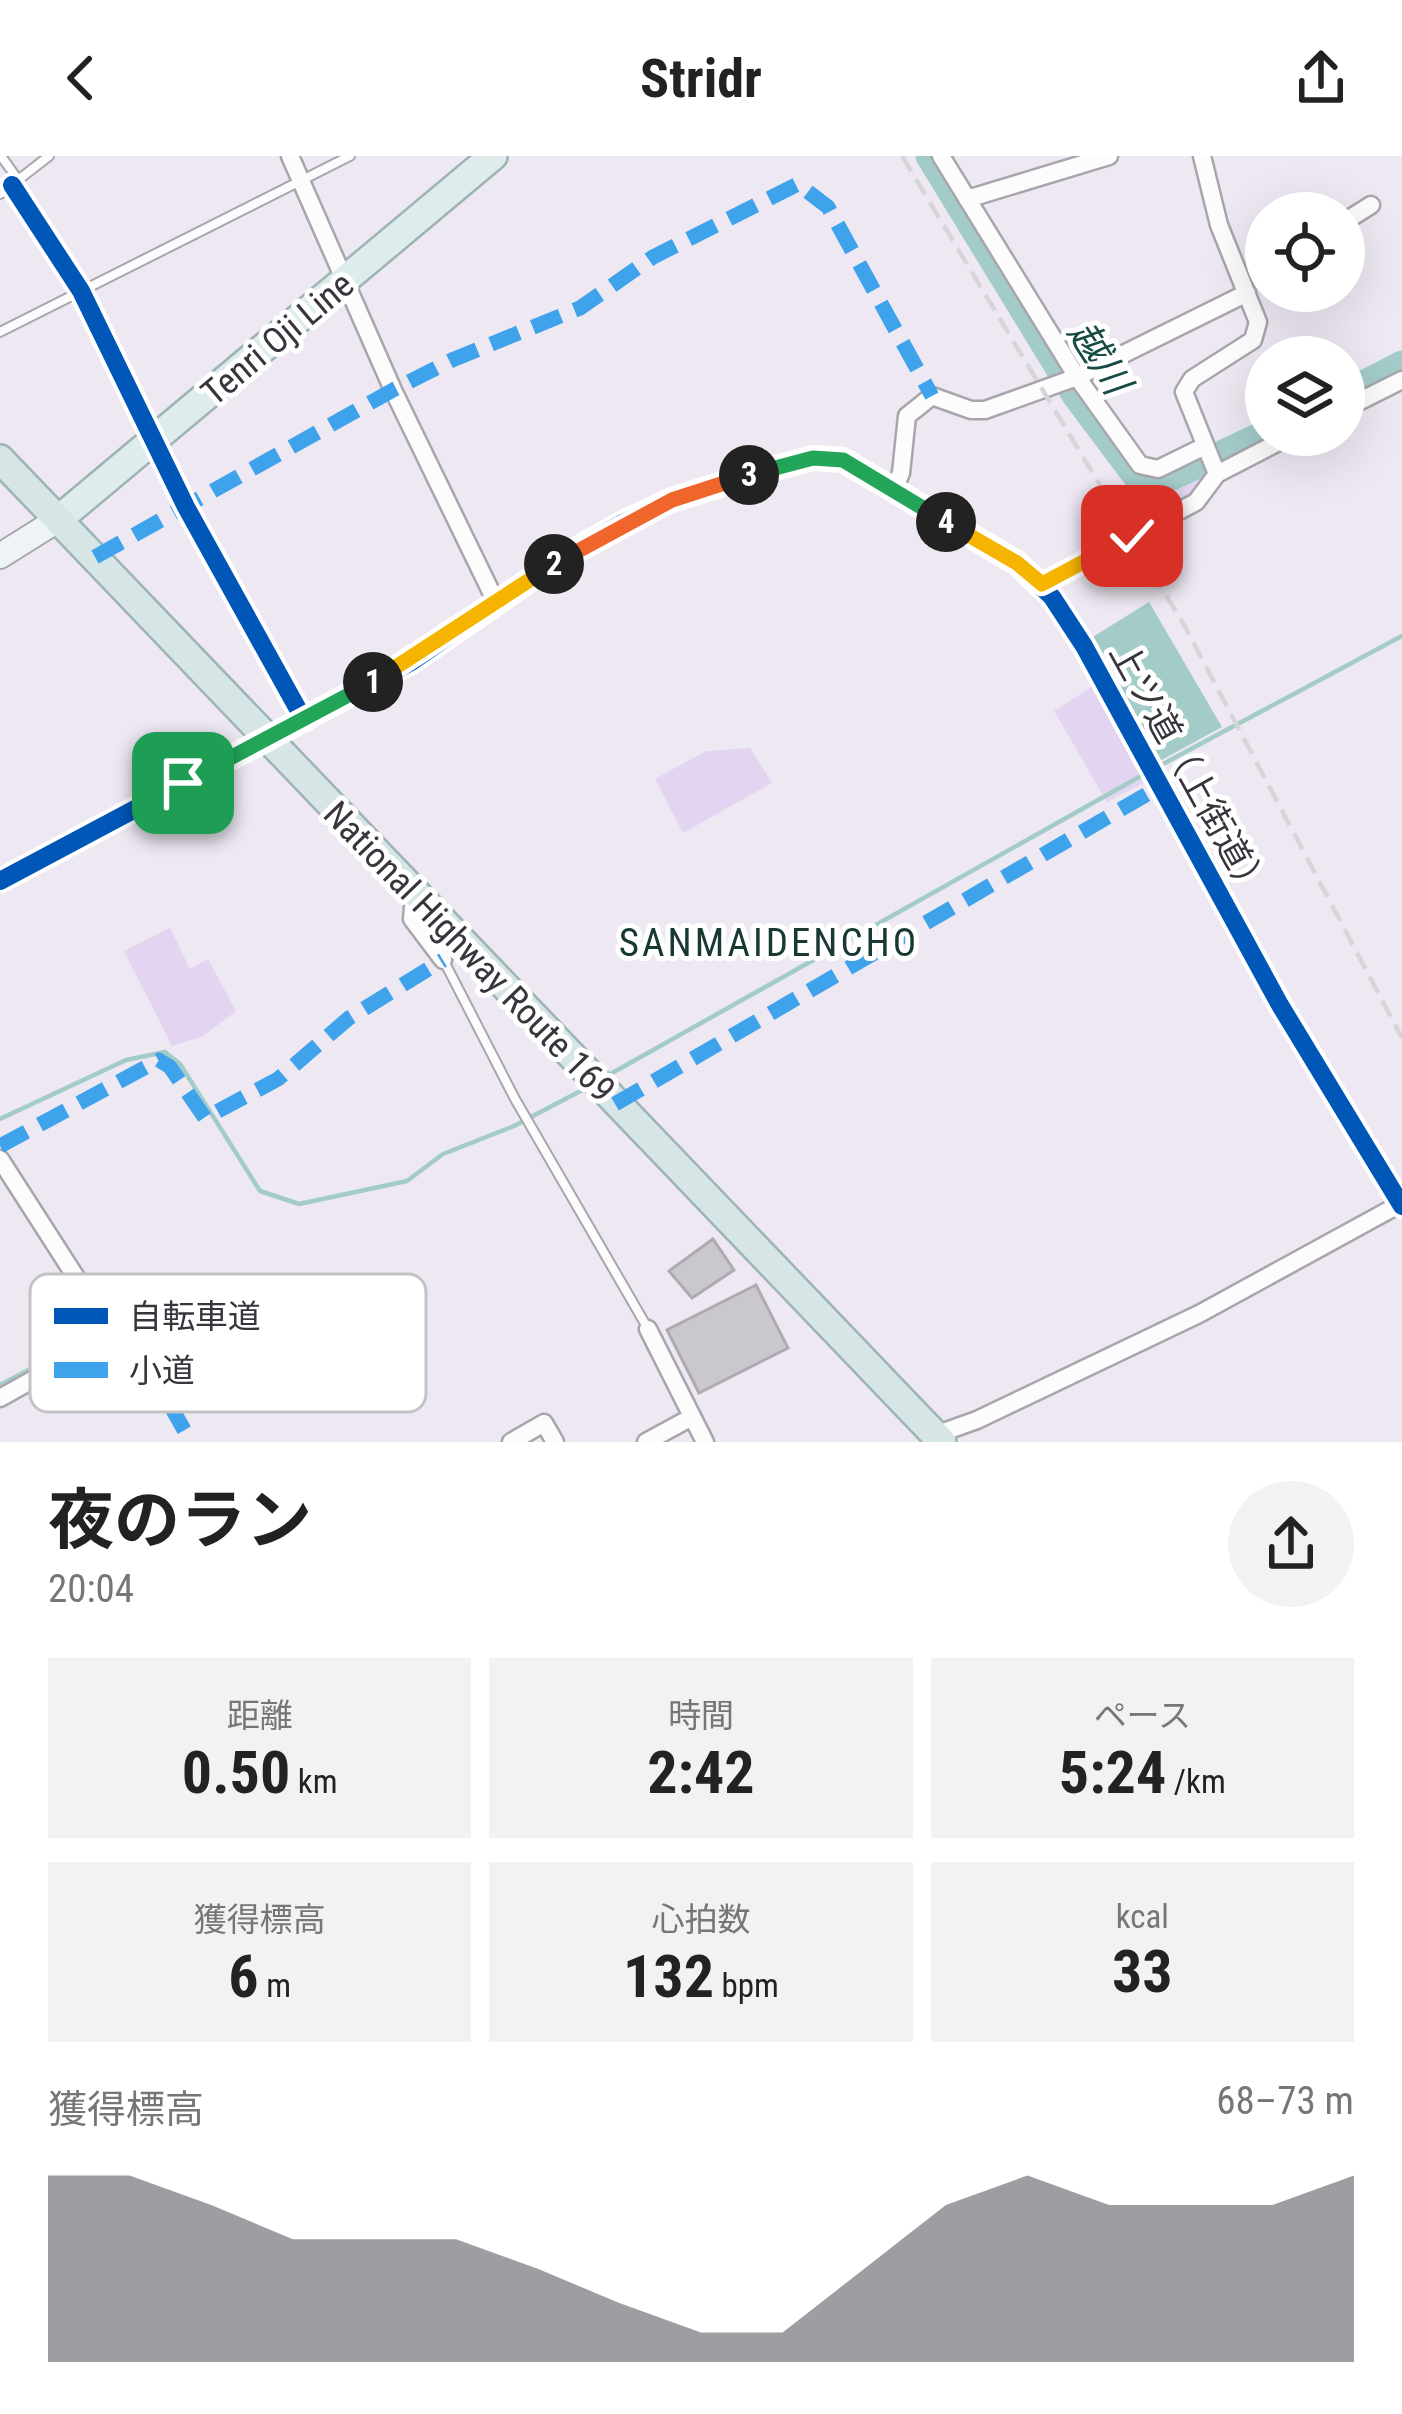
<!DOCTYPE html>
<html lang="ja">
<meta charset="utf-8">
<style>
body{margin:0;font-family:"Roboto Condensed","Noto Sans JP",sans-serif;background:#f2f2f2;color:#222;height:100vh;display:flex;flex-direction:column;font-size:45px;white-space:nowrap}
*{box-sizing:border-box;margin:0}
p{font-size:39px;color:#767676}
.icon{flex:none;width:66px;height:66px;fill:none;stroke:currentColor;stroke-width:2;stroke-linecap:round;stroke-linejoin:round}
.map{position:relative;height:1286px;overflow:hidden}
.details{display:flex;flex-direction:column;background:#fff;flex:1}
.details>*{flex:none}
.controls{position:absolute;left:1245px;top:36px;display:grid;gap:24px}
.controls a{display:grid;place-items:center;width:120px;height:120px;border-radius:50%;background:#fff;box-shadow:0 12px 48px #0002;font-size:60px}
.pin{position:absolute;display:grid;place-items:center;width:102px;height:102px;color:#fff;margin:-51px;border-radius:24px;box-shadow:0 6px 18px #0006}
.km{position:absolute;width:60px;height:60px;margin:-30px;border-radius:50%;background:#222;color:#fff;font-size:33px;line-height:60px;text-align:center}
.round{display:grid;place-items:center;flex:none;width:126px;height:126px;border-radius:63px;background:#f2f2f2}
.headline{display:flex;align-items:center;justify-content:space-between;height:204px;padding:0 48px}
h1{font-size:66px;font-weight:700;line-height:90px}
.figures{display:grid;grid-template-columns:repeat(3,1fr);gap:18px;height:204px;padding:12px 48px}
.figures div{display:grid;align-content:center;border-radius:0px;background:#f2f2f2;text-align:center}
.figures b{font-size:60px;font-weight:700}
.figures small{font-size:33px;font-weight:400}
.figures p{font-size:33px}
.chart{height:336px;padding:24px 48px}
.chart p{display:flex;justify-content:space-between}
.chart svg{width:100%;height:216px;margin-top:12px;fill:#78747c;opacity:.7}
header{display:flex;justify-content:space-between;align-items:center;height:156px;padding:0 48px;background:#fff;font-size:54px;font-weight:700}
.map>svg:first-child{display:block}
.green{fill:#e3d5f1}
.water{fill:#a3ccc9}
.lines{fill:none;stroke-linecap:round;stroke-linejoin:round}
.stream{stroke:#a3ccc9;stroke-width:4.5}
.river{stroke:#a3ccc9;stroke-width:27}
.building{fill:#cbc7cf;stroke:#aeaab2;stroke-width:3}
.service-casing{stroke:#a9a5ad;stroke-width:12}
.minor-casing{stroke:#a9a5ad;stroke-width:21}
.secondary-casing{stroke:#a9a5ad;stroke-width:28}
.primary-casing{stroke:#9eb3b5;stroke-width:32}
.trunk-casing{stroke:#9eb3b5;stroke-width:32}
.service{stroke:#fcfcfd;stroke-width:8}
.minor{stroke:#fcfcfd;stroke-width:16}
.secondary{stroke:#eef4f5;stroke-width:24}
.primary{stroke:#dfecec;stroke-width:27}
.trunk{stroke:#d6e6e6;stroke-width:27}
.rail{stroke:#d7d5d8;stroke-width:4.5;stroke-dasharray:18 9;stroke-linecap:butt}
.quiet{stroke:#3fa3ec;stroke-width:15;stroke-dasharray:30 15;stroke-linecap:butt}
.cycleway-casing{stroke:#fff;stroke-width:26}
.cycleway{stroke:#0057b8;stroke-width:18}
.split-1-casing{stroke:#fff;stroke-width:24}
.split-2-casing{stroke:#fff;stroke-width:24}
.split-3-casing{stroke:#fff;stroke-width:24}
.split-4-casing{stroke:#fff;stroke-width:24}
.split-5-casing{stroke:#fff;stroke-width:24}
.split-1{stroke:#22a559;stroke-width:15}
.split-2{stroke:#f5b400;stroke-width:15}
.split-3{stroke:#f0652b;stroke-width:15}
.split-4{stroke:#22a559;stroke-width:15}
.split-5{stroke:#f5b400;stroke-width:15}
.labels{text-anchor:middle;stroke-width:10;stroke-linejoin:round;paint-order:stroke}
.street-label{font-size:36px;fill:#39353d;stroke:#fff}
.water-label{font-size:39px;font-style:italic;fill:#164c45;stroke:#fff}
.neighbourhood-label{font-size:39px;letter-spacing:3px;fill:#173833;stroke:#fff}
.key{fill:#fff;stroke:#c4c2c5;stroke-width:3}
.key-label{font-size:33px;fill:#39353d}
</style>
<header><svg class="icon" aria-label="back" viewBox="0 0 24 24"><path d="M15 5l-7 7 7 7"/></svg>Stridr<svg class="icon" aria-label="share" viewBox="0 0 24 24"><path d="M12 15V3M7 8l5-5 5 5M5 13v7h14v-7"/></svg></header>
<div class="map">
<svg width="1402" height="1286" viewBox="0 0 1402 1286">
<rect width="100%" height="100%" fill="#ede8f2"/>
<!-- green -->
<path class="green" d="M1209,305L1206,337L1134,379L1129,367L1149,352L1166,325Z
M1098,527L1149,624L1107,646L1054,555Z
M750,592L772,627L683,677L655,623L706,595Z
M170,772L190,813L208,803L236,855L203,880L172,890L124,795Z"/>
<!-- water -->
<path class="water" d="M1149,446L1222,571L1156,607L1088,484Z"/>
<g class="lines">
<!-- stream -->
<path class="stream" d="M605,921L1148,616L1402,480
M0,963L126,904L165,896L180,908L260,1035L299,1048L407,1025L443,998L514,970L590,930
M0,1229L94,1179"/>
<!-- river -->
<path class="river" d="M929,0L1075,239L1138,323L1157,328L1266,277
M1344,238L1402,208"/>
</g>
<!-- building -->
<path class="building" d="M713,1083L734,1114L692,1142L669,1115Z
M756,1129L788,1192L699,1237L667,1174Z"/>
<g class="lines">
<!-- service casing -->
<g class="service-casing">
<path id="service" d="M1,0L19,25
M0,38L49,0
M0,176L350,0
M445,807L515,943L647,1171"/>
</g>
<!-- minor casing -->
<g class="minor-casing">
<path id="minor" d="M290,0L393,234L496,446
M941,0L1077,221L1140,309L1158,313L1203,291
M1202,0L1219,69L1258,166L1253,184L1192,223L1184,236L1217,318
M12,29L81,135L186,351L304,564
M967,43L1109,0
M1344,66L1371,49
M1344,253L1402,224
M893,336L901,317L907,260L932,240L971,254H985L1077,221L1247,137
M1042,428L1196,346L1217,318L1292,279
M0,725L411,506L563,401L621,368L672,344L754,318L813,302L843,304L1017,407L1052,441L1084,490L1280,849L1402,1050
M421,743L413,751L412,763L443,804
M0,1003L113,1179L0,1242
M648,1173L705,1286
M935,1279L977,1264L1199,1158L1402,1047
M511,1286L544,1267L555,1286
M646,1286L692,1261"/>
</g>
<!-- secondary casing -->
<g class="secondary-casing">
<path id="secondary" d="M0,400L59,363"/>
</g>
<!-- primary casing -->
<g class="primary-casing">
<path id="primary" d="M59,363L493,0"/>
</g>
<!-- trunk casing -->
<g class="trunk-casing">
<path id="trunk" d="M0,303L942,1286"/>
</g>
<!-- service -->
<use href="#service" class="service"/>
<!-- minor -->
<use href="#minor" class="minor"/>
<!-- secondary -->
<use href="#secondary" class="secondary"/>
<!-- primary -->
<use href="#primary" class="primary"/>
<!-- trunk -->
<use href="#trunk" class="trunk"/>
<!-- rail -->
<path class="rail" d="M902,0L1184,469L1402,882"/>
<!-- quiet -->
<path class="quiet" d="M95,401L393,234L452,204L580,152L653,101L798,28L828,51L932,240
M615,948L1161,630
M0,990L159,904L170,911L205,962L278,923L349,862L443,804
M113,1179L153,1219L191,1286"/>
<!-- cycleway casing -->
<g class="cycleway-casing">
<path id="cycleway" d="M12,29L81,135L186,351L304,564
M0,725L411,506L563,401L621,368L672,344L754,318L813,302L843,304L1017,407L1052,441L1084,490L1280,849L1402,1050"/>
</g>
<!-- cycleway -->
<use href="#cycleway" class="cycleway"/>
</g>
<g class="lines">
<!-- split-1 casing -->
<g class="split-1-casing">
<path id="split-1" d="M183,627L373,526"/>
</g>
<!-- split-2 casing -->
<g class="split-2-casing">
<path id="split-2" d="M373,526L554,408"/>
</g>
<!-- split-3 casing -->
<g class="split-3-casing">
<path id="split-3" d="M554,408L672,344L749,319"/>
</g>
<!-- split-4 casing -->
<g class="split-4-casing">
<path id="split-4" d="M749,319L813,302L843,304L946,366"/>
</g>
<!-- split-5 casing -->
<g class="split-5-casing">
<path id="split-5" d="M946,366L1017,407L1042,428L1132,380"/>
</g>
<!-- split-1 -->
<use href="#split-1" class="split-1"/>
<!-- split-2 -->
<use href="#split-2" class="split-2"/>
<!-- split-3 -->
<use href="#split-3" class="split-3"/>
<!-- split-4 -->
<use href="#split-4" class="split-4"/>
<!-- split-5 -->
<use href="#split-5" class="split-5"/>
</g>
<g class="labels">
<!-- street labels -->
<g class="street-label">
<text transform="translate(277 182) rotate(-40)" y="13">Tenri Oji Line</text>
<text transform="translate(1190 615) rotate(61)" y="13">上ツ道（上街道）</text>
<text transform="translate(470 795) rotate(46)" y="13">National Highway Route 169</text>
</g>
<!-- water labels -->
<g class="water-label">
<text transform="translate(1100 201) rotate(57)" y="14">越川</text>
</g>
<!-- neighbourhood labels -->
<g class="neighbourhood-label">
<text x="769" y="800">SANMAIDENCHO</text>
</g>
</g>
<!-- legend -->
<rect x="30" y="1118" width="396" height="138" rx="18" class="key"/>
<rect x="54" y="1152" width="54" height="16" fill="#0057b8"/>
<rect x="54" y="1206" width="54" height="16" fill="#3fa3ec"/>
<g class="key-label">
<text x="129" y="1172">自転車道</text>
<text x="129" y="1226">小道</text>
</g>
</svg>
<div class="controls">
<a><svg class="icon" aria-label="locate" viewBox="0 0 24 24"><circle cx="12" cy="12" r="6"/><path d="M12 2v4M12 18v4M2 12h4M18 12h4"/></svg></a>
<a><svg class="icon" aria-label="layers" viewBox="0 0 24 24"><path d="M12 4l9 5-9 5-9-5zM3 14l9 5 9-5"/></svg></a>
</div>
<div class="pin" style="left:183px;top:627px;background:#1e9e55"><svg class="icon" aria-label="arrive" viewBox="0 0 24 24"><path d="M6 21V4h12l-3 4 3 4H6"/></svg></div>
<div class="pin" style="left:1132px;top:380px;background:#d93025"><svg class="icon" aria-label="check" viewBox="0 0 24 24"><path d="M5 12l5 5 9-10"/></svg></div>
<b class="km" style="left:373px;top:526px">1</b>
<b class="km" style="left:554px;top:408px">2</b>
<b class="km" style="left:749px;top:319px">3</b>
<b class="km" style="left:946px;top:366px">4</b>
</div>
<section class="details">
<div class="headline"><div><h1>夜のラン</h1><p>20:04</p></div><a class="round"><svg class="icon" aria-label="share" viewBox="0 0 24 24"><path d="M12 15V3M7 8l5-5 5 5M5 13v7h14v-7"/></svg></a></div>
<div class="figures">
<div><p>距離</p><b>0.50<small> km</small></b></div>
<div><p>時間</p><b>2:42</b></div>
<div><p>ペース</p><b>5:24<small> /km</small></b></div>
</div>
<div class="figures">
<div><p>獲得標高</p><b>6<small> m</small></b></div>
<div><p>心拍数</p><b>132<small> bpm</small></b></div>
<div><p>kcal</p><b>33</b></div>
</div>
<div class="chart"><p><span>獲得標高</span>68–73 m</p>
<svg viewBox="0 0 160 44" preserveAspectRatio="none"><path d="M0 44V6L10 6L20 12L30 19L40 19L50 19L60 25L70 32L80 38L90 38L100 25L110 12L120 6L130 12L140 12L150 12L160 6V44z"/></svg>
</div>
</section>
